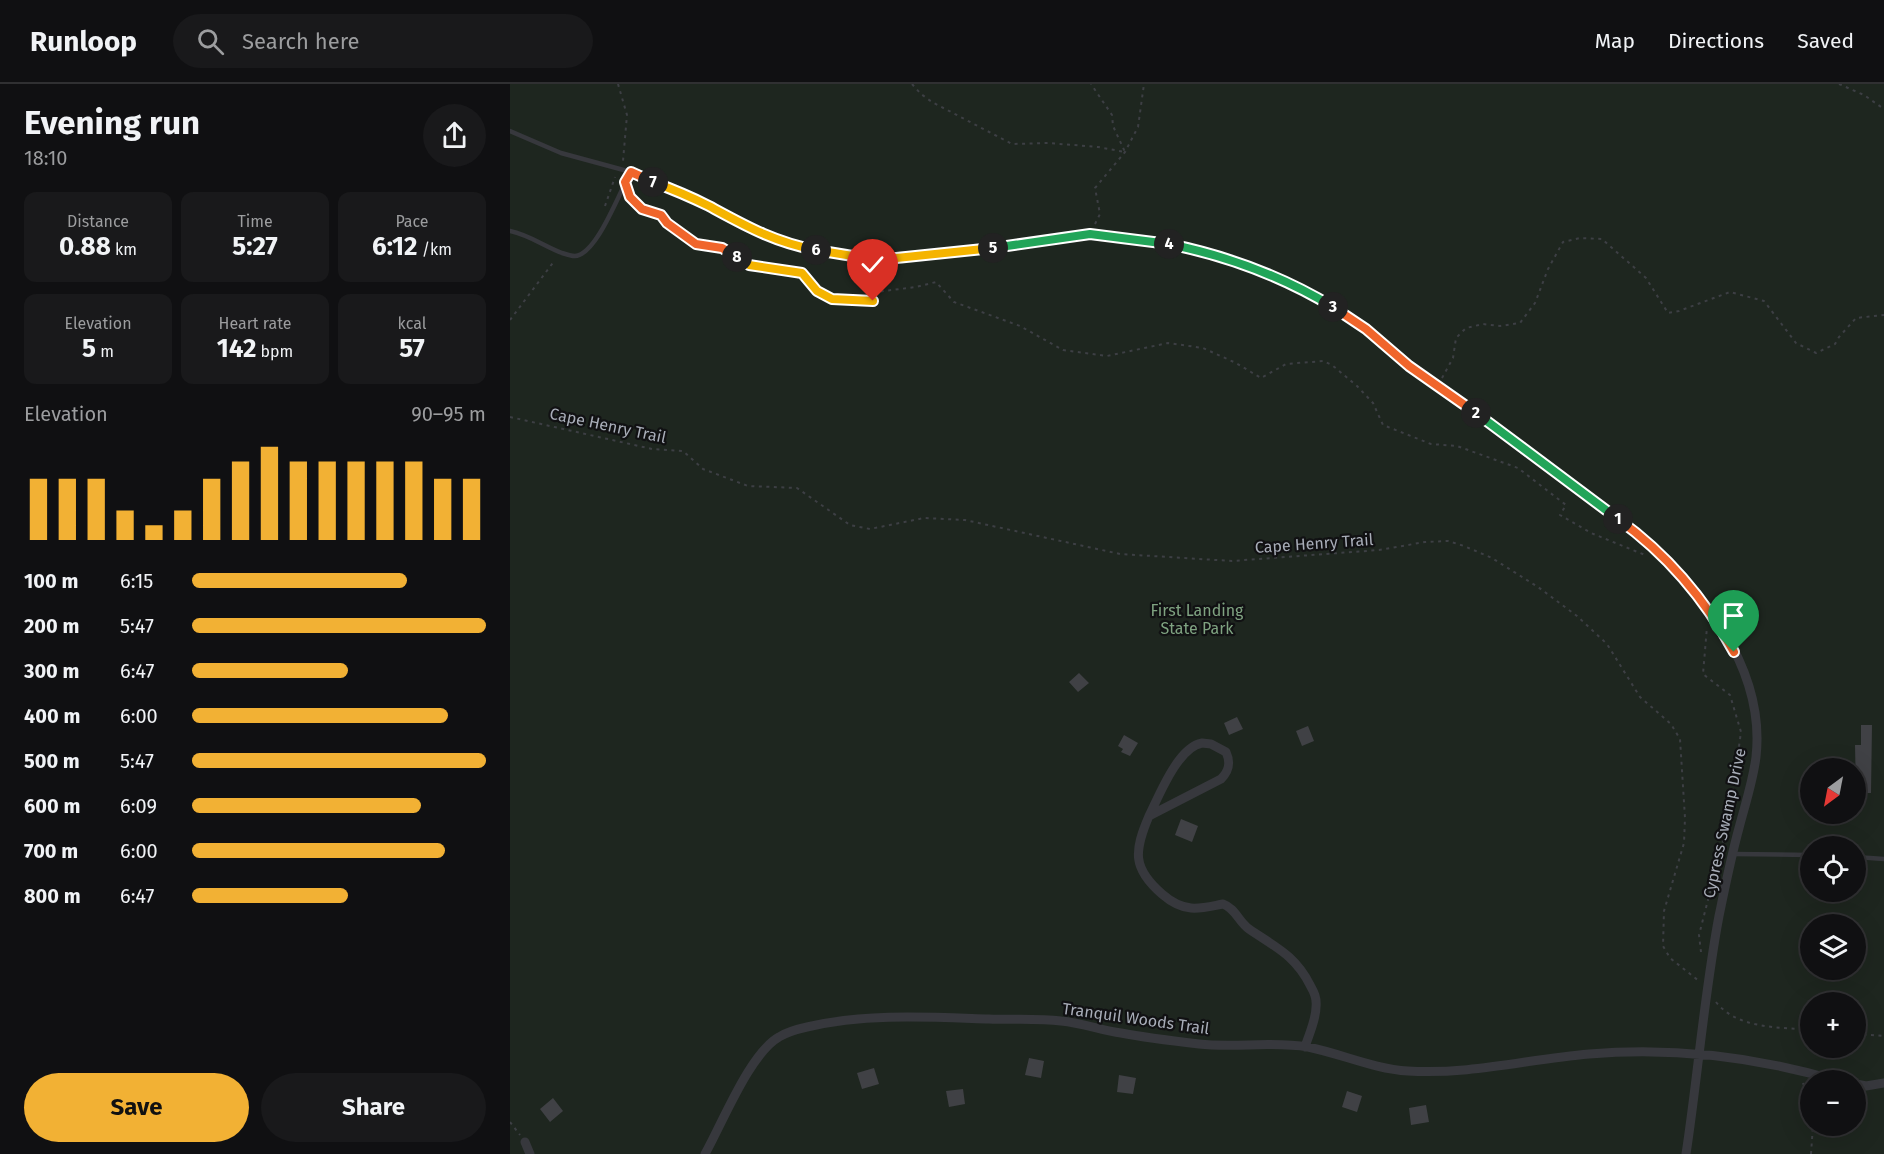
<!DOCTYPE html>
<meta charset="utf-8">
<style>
body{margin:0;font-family:"Fira Sans",sans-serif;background:#19191b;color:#f1f3f6;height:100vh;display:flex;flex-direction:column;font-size:22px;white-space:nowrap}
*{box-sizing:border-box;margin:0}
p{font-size:20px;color:#9c9d9f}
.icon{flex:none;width:33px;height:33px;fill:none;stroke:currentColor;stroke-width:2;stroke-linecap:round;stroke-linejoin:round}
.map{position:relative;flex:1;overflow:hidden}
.side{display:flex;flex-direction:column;background:#101012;width:510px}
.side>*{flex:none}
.needle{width:39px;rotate:212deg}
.fabs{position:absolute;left:1290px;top:674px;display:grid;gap:12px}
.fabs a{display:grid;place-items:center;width:66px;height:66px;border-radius:50%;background:#101012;box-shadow:0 6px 24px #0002,0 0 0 2px #303032;font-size:30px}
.pin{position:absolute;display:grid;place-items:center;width:51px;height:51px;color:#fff;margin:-62px -26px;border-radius:50% 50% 50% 0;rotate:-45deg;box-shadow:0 0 6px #0007}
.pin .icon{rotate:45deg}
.km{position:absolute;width:30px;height:30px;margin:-15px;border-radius:50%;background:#222;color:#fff;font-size:16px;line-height:30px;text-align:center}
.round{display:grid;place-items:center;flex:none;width:63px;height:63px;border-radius:32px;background:#19191b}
.summary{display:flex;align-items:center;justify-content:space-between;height:102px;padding:0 24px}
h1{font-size:33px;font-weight:700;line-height:45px}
.stats{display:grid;grid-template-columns:repeat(3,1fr);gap:9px;height:102px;padding:6px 24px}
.stats div{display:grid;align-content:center;border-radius:12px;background:#19191b;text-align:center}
.stats b{font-size:26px;font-weight:700}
.stats small{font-size:16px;font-weight:400}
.stats p{font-size:16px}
.chart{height:168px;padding:12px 24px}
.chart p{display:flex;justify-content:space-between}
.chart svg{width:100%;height:108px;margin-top:6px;stroke:#f2b134;stroke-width:6}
.cta{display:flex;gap:12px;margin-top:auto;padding:12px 24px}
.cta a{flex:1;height:69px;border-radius:36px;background:#f2b134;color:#111;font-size:24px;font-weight:700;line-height:69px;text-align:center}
.cta a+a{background:#19191b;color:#f1f3f6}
ul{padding:0 24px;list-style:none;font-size:20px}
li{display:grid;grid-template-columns:96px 72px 1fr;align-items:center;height:45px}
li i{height:15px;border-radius:8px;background:#f2b134}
header{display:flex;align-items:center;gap:36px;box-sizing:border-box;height:84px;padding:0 30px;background:#101012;border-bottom:2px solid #303032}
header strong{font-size:28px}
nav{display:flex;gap:33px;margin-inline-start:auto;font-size:21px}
.search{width:420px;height:54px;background:#19191b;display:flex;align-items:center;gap:15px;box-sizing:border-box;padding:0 21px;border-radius:33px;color:#9c9d9f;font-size:22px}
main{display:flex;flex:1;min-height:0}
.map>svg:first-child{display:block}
.green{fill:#1e261f;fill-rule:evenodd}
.building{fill:#404145}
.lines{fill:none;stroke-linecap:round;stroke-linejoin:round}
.path{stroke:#3d3f44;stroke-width:2;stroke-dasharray:3 4.5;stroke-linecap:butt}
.service{stroke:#37383d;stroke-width:4.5}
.minor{stroke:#37383d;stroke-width:9}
.split-1-casing{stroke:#fff;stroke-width:12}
.split-2-casing{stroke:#fff;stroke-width:12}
.split-3-casing{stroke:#fff;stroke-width:12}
.split-4-casing{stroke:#fff;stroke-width:12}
.split-5-casing{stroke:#fff;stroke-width:12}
.split-6-casing{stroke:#fff;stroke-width:12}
.split-7-casing{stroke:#fff;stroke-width:12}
.split-8-casing{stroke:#fff;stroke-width:12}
.split-9-casing{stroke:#fff;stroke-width:12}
.split-1{stroke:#f0652b;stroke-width:8}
.split-2{stroke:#22a559;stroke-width:8}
.split-3{stroke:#f0652b;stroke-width:8}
.split-4{stroke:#22a559;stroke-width:8}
.split-5{stroke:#22a559;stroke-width:8}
.split-6{stroke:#f5b400;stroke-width:8}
.split-7{stroke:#f5b400;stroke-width:8}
.split-8{stroke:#f0652b;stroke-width:8}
.split-9{stroke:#f5b400;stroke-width:8}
.labels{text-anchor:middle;stroke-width:4.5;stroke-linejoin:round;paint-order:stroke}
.street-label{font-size:16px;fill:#a8adb8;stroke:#111113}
.park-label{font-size:16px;fill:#7fa381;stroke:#111113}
</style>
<header>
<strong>Runloop</strong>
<div class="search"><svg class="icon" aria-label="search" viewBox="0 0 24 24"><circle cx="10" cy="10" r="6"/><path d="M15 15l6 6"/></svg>Search here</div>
<nav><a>Map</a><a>Directions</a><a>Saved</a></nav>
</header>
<main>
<section class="side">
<div class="summary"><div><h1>Evening run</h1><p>18:10</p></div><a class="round"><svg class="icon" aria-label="share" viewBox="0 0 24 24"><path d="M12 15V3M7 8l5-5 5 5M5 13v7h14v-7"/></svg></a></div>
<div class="stats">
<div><p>Distance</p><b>0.88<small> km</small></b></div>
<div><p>Time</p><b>5:27</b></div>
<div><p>Pace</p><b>6:12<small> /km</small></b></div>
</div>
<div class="stats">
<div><p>Elevation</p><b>5<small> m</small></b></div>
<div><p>Heart rate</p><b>142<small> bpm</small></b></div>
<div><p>kcal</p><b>57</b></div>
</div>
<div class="chart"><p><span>Elevation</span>90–95 m</p>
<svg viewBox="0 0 160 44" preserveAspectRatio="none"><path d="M5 44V19M15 44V19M25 44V19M35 44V32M45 44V38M55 44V32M65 44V19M75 44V12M85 44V6M95 44V12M105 44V12M115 44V12M125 44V12M135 44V12M145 44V19M155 44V19"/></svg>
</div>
<ul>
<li><b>100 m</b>6:15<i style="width:73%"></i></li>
<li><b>200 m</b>5:47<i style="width:100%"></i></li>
<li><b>300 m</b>6:47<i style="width:53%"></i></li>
<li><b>400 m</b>6:00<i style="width:87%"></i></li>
<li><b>500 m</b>5:47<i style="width:100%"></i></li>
<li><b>600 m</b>6:09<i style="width:78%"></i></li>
<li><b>700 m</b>6:00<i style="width:86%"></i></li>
<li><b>800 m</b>6:47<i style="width:53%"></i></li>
</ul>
<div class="cta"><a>Save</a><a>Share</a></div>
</section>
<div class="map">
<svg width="1374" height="1070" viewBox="0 0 1374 1070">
<rect width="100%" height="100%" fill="#161618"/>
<!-- green -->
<path class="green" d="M0,0H1374V1070H0ZM1300,684H1346V729H1300ZM1300,762H1346V807H1300ZM1300,840H1346V885H1300ZM1300,918H1346V963H1300ZM1300,996H1346V1041H1300Z"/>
<!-- building -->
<path class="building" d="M569,589L579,599L568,608L559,598Z
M727,633L733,645L719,651L714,639Z
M1351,641H1362L1361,709H1346L1345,661H1351Z
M798,642L804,657L792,662L786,647Z
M614,651L628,659L620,672L611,668L613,665L608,662Z
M671,735L688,742L682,758L665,751Z
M519,974L534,977L531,994L515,991Z
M364,984L369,1000L352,1005L347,989Z
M609,991L626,994L623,1010L607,1008Z
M453,1005L455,1020L439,1023L436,1007Z
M837,1007L852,1012L847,1028L832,1023Z
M43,1014L53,1027L40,1038L30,1025Z
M916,1021L919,1038L901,1041L899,1024Z"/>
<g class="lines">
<!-- path -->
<path class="path" d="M108,0L117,31L113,77
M402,0L411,10L422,18L502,60L538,59L588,63L615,68L603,42L602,31L581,0
M1329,0L1354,11L1374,25
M119,110L132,125L151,131L157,139L186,160L212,164L239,181L292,190L307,207L322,215L363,217L366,208L406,203L426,198L444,218L510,242L553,266L597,272L658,259L693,264L726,279L751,294L776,280L813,277L822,281L847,302L863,319L873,341L921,360L947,362L1008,384L1056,421L1050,431L1081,449L1135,471
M95,122L105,93
M585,140L590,130L585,104L615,68L628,43L634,0
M0,236L45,176
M932,294L943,274L946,254L956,244L973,240L990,242L1010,239L1025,219L1038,185L1053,158L1070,154L1092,155L1136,194L1158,229L1169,227L1220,208L1254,217L1286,259L1306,269L1325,260L1329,253L1346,234L1374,231
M0,333L142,365L173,367L193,385L238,402L287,404L340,441L360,445L414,434L455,436L610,470L722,477L869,466L915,458L938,457L954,462L982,474L1028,503L1067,532L1097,560L1130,613L1161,640L1170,655L1175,734L1174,759L1154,827L1153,862L1160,874L1189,897
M1191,868L1189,851L1219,734L1231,648L1220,611L1193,590L1197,543
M1206,918C1227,945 1269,943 1300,946
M1346,950L1374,952
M1293,999L1300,1017
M0,1038L10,1051
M1301,1070L1303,1041"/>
<!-- service -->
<path class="service" d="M0,47L51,69L121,88C110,106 87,171 65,172C62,172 55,170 52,169C34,162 19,151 0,147
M1222,770L1300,771
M1346,773L1374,775"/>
<!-- minor -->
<path class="minor" d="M121,88L198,122L233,142L280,161L367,176L489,163L580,150L655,159L690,167L757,189L808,214L856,245L899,282L1128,450C1191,504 1256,584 1246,673C1243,697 1235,721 1229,744C1221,773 1215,803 1209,832C1194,911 1188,991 1176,1070
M692,659L701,660L716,668C721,679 719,687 711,695L639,732C649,712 668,663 692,659Z
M639,732C624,767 622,784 652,810C660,817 670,823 681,824C691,825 702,822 713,820C725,824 729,838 739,845C765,863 785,871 800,901C804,908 807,914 806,923C806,936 799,950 795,963
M1346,1000L1356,1002L1374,999
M15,1058L20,1070
M195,1070C212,1040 240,969 269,953C277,948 288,945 297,943C356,929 419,933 479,935C503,936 527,934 551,937C572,939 591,946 611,949C637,954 663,957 689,960C725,964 762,957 798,963C832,970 864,985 898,987C959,991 1019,975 1079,970C1162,963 1246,973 1325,996"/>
</g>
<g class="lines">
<!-- split-1 casing -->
<g class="split-1-casing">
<path id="split-1" d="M1108,435C1158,471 1195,515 1224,568"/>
</g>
<!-- split-2 casing -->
<g class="split-2-casing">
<path id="split-2" d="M966,329L1108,435"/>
</g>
<!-- split-3 casing -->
<g class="split-3-casing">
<path id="split-3" d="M823,223L856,245L899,282L966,329"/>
</g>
<!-- split-4 casing -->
<g class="split-4-casing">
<path id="split-4" d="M659,160C717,172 772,192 823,223"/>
</g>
<!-- split-5 casing -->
<g class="split-5-casing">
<path id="split-5" d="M483,164L580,150L659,160"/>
</g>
<!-- split-6 casing -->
<g class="split-6-casing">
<path id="split-6" d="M306,166L367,176L483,164"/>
</g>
<!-- split-7 casing -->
<g class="split-7-casing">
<path id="split-7" d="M143,98C162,105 181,113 199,122C236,142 264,158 306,166"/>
</g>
<!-- split-8 casing -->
<g class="split-8-casing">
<path id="split-8" d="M143,98L121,88L115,98L120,113L132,125L151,131L157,139L186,160L212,164L227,173"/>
</g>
<!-- split-9 casing -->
<g class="split-9-casing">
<path id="split-9" d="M227,173L239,181L292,189L307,207L322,215L363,217"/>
</g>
<!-- split-1 -->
<use href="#split-1" class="split-1"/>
<!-- split-2 -->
<use href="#split-2" class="split-2"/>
<!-- split-3 -->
<use href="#split-3" class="split-3"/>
<!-- split-4 -->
<use href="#split-4" class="split-4"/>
<!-- split-5 -->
<use href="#split-5" class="split-5"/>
<!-- split-6 -->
<use href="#split-6" class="split-6"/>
<!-- split-7 -->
<use href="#split-7" class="split-7"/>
<!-- split-8 -->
<use href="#split-8" class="split-8"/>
<!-- split-9 -->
<use href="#split-9" class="split-9"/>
</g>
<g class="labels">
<!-- street labels -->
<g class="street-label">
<text transform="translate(98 341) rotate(12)" y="6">Cape Henry Trail</text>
<text transform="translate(804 459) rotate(-4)" y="6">Cape Henry Trail</text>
<text transform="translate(1214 739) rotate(-78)" y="6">Cypress Swamp Drive</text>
<text transform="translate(626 934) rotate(8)" y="6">Tranquil Woods Trail</text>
</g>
<!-- park labels -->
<g class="park-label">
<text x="687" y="532">First Landing<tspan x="687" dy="18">State Park</tspan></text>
</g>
</g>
</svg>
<div class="fabs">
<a><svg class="needle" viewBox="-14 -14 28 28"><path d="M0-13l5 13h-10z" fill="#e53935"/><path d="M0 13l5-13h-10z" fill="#9c9d9f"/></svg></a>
<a><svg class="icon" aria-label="locate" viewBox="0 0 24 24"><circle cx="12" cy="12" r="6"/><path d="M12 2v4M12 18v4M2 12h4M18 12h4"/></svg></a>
<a><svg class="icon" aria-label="layers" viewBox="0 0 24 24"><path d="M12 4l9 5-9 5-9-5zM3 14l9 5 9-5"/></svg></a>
<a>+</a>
<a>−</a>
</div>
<div class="pin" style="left:1224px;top:568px;background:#1e9e55"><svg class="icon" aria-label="arrive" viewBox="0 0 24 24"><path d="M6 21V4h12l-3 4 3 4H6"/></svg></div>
<div class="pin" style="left:363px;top:217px;background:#d93025"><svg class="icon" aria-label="check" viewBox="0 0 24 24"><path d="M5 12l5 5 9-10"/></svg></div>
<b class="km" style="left:1108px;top:435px">1</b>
<b class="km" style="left:966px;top:329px">2</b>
<b class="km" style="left:823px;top:223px">3</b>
<b class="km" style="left:659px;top:160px">4</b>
<b class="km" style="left:483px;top:164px">5</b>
<b class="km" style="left:306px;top:166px">6</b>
<b class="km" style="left:143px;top:98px">7</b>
<b class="km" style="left:227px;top:173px">8</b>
</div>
</main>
